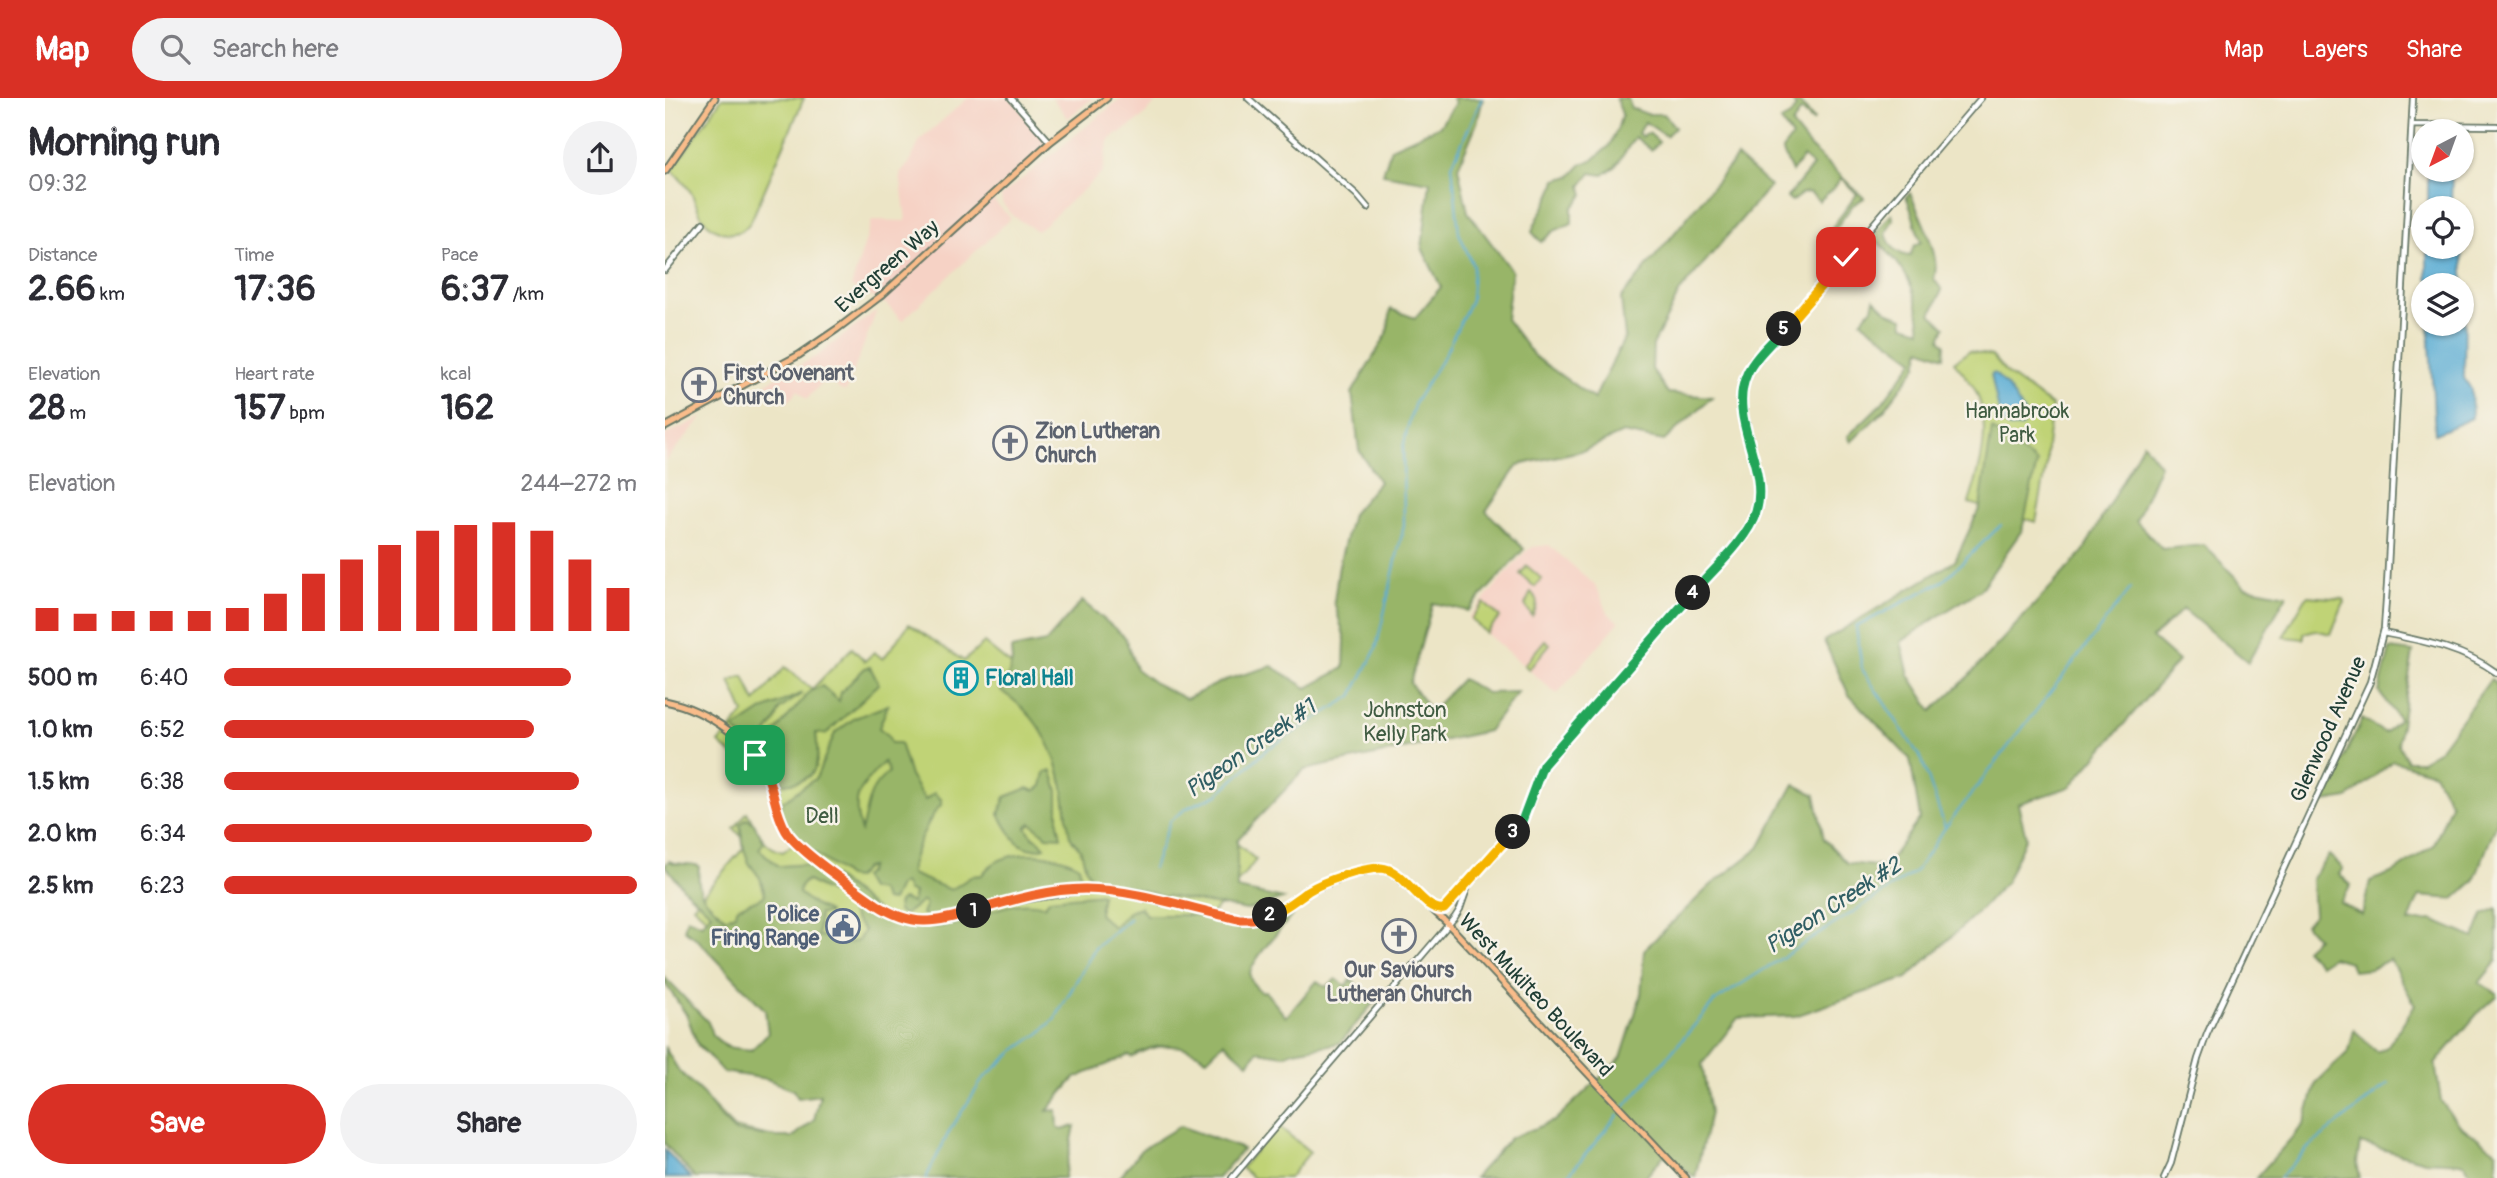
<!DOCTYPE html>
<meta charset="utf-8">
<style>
body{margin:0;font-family:Pangolin,sans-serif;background:#f2f2f3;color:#2b2b33;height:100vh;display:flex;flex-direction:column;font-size:26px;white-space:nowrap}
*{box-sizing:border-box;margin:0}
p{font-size:23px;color:#7c7c81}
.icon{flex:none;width:38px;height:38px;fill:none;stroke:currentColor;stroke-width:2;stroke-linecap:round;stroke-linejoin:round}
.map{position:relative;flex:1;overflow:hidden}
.details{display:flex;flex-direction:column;background:#fff;width:665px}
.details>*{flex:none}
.needle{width:46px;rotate:221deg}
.tools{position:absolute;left:1746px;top:21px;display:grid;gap:14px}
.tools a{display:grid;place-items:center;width:63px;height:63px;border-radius:50%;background:#fff;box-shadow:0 2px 5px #0004;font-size:35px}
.pin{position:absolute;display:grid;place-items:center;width:60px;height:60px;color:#fff;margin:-30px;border-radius:14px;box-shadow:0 4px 10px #0006}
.km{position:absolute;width:35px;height:35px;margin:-18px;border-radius:50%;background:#222;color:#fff;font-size:19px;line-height:35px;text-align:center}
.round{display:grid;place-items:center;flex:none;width:74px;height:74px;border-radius:37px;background:#f2f2f3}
.head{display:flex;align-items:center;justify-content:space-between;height:119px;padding:0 28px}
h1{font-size:38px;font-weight:700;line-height:52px}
.metrics{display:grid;grid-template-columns:repeat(3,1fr);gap:10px;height:119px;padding:7px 28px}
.metrics div{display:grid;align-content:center}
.metrics b{font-size:35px;font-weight:700}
.metrics small{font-size:19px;font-weight:400}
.metrics p{font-size:19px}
.chart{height:196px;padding:14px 28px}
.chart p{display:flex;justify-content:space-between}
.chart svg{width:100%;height:126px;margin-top:7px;stroke:#d93025;stroke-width:6}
.action{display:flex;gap:14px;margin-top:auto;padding:14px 28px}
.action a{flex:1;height:80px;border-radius:42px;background:#d93025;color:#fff;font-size:28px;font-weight:700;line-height:80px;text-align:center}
.action a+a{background:#f2f2f3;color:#2b2b33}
ul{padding:0 28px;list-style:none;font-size:23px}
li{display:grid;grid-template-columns:112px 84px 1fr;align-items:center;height:52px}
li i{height:18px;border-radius:9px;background:#d93025}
header{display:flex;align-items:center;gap:42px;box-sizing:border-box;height:98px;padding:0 35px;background:#d93025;color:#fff}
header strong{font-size:33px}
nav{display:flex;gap:38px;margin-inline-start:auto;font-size:24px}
.search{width:490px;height:63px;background:#f2f2f3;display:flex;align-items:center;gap:18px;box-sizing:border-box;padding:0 24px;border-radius:38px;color:#7c7c81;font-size:26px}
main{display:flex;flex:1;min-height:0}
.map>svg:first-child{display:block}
.built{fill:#f6d2c5}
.green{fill:#c0d376;stroke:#708855;stroke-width:2}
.forest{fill:#98b567;stroke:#5c794e;stroke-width:2;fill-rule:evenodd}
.water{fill:#58acd4;stroke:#3c7484;stroke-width:2}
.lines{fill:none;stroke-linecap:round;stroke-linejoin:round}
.stream{stroke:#58acd4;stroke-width:2}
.minor-casing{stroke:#677867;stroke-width:8}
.major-casing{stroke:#677867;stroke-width:9}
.minor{stroke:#fff;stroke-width:4.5}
.major{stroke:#f9bc8a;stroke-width:5}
.split-1-casing{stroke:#fff;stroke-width:14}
.split-2-casing{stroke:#fff;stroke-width:14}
.split-3-casing{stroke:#fff;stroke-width:14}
.split-4-casing{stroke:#fff;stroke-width:14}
.split-5-casing{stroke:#fff;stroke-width:14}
.split-6-casing{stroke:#fff;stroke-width:14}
.split-1{stroke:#f0652b;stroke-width:9}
.split-2{stroke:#f0652b;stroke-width:9}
.split-3{stroke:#f5b400;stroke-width:9}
.split-4{stroke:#22a559;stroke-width:9}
.split-5{stroke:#22a559;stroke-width:9}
.split-6{stroke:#f5b400;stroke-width:9}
.labels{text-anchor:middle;stroke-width:5;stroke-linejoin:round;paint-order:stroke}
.street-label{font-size:21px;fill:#1f3d34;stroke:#f7f3e8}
.worship-label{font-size:21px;font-weight:bold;fill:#5b616d;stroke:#f7f3e8;text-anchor:start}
.park-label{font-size:21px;fill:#3f5b41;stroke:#f7f3e8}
.culture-label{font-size:21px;font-weight:bold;fill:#0d838f;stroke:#f7f3e8;text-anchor:start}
.service-label{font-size:21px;font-weight:bold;fill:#4e5e75;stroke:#f7f3e8;text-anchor:end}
.water-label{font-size:23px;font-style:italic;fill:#305e64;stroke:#f7f3e8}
</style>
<header>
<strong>Map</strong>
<div class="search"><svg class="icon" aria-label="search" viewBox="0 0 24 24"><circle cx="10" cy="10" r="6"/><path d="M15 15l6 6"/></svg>Search here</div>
<nav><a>Map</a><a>Layers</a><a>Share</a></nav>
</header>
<main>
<section class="details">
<div class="head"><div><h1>Morning run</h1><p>09:32</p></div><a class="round"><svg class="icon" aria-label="share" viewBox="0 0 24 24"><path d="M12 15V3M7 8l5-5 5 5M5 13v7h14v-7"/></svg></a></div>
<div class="metrics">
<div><p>Distance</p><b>2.66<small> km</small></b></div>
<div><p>Time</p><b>17:36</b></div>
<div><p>Pace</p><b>6:37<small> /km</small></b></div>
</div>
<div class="metrics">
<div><p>Elevation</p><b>28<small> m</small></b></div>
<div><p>Heart rate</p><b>157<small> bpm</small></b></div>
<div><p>kcal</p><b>162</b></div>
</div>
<div class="chart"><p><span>Elevation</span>244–272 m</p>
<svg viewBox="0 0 160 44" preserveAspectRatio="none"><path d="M5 44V36M15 44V38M25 44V37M35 44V37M45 44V37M55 44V36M65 44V31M75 44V24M85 44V19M95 44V14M105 44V9M115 44V7M125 44V6M135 44V9M145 44V19M155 44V29"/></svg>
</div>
<ul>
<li><b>500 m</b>6:40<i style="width:84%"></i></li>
<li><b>1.0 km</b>6:52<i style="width:75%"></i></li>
<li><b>1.5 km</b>6:38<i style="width:86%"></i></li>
<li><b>2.0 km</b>6:34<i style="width:89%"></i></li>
<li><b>2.5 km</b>6:23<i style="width:100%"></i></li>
</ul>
<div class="action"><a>Save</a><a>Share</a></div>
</section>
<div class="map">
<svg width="1832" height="1080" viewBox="0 0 1832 1080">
<rect width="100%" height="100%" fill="#f7f3e8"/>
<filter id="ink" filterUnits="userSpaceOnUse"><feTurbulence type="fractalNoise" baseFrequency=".0143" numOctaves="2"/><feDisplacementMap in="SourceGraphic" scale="14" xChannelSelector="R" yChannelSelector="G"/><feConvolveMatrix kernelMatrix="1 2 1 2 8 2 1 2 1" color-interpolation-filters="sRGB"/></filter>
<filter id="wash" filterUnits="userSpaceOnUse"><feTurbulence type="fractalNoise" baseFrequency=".00686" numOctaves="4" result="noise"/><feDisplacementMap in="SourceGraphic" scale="28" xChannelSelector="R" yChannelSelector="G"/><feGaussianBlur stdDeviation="1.57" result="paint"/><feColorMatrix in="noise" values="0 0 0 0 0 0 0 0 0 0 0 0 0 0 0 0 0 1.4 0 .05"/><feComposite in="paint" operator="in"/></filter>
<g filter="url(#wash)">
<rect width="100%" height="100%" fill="#ece5c6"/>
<!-- built -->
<path class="built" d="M303,0H346L385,44L325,99L346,120L237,223L221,206L186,189L207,122L241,123L235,76L245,64L255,42Z
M387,0H428L403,20Z
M456,0H495L477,20L444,42L437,75L372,133L348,118L337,105L336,98Z
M212,212L181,293L175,292L162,279L142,301L133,292L123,304L101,285L152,258Z
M38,319L0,363V337Z
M884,447L931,488L944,516L954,524L892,596L803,520L860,454L868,449Z"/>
<!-- green -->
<path class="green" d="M57,0H139L87,121C76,143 49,137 37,119C32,111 30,101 25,93C20,85 13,79 7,72Z
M1304,253L1327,258L1342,276L1387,308L1382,348V366L1371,424L1304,405C1315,371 1327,332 1312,296C1308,285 1297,274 1289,264Z
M862,468L877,481L870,489L855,476Z
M866,494C874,502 873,508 867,518L860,507Z
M1642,498L1678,501L1679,504L1666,536L1650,532L1639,535V541L1618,539Z
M819,505L835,519L821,535L806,521Z
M244,526L299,563L319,545L351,571L380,582L591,762L491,885L558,943L541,961C519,943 491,945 467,959L464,956L411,979L385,1009L124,1080L1,972L0,955L2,962L69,1030L110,1039H129L150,1022L155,997L135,998L128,991L98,978L56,970L33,948L22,918L0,885C17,904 55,957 82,953C90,951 97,941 103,935L101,912L54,831L28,808L83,745L69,731L82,714C91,730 99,751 118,754L128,746L133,738L117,713L108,675L83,646L71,660L54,645L79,615L65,583L79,578L90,604L120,569L147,591L187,550L200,563L209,554L218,561Z
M880,542L885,546L864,571L859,567Z
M612,1027L645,1054L624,1080H588L576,1070Z"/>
<!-- forest -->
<path class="forest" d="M787,0H818L812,25L793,69L803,114L847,173L841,221L869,258L929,301L960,239L956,200L1072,59L1105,88L1015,193L988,247L987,271L1003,295L1047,299L999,343L958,335L920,352L853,367L821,413L859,451L803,513L768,505L745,585L766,613L797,581L822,595L853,594L823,633L639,672L572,742V791L618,801L582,812L502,798L501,799L465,789L429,784C418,772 421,764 415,751C412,746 407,744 405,738C401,721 401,702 397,685C389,647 369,614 336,593L337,581L343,580L347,564L346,551L381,544L417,503L460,539L471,571L491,586L521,601L560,582L607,568L642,590L679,570L680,541L669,504L674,467L687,416L714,384L694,352L687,295L722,236L726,211L750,220L776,189L757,150L765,84L718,76L726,50L775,28L790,5Z
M951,0H963L966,10L982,16H999L1010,29L1001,38L980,24L973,35L977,39L984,35L994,44L986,52L970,39L950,69L938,77L926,75L916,88L919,96L907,110V125L889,133L876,144L867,134C873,115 887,102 891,82L906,78L917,66L929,61L944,48L952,32L957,16Z
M1125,0H1130L1149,21L1148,23L1136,12L1127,27L1144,48L1199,100L1188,107L1165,138L1162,136L1192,96L1176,80L1169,90L1154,103L1145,94L1138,95L1127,103L1122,99L1148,68L1138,59L1127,74L1117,52L1127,39L1116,23L1125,18L1131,9Z
M1245,95C1254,116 1277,159 1269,181L1277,192L1266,216L1280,229L1275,241L1280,246L1279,259L1256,250L1252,268L1219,312L1186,344L1183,338L1217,305L1249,262L1196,223L1207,210L1209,201L1224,215L1238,220L1239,227L1256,232C1251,190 1243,172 1212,143L1199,150L1227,115L1228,121L1221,135C1224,147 1232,157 1245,158L1249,148L1256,144C1250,129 1248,114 1241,98Z
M1327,331L1372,365L1357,432L1315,492L1272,519L1236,544L1244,577L1267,613L1301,581L1418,454L1478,345L1495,367L1471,423L1497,451L1539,447L1580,489L1622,497L1583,564L1518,511L1487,540L1513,563L1405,689L1353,706L1361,739L1341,784L1316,811L1242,880L1130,918L1073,920L1037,966L1045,1015L1030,1079L999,1057L980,1080H809L845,1040L889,1023L956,960L976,897L979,852L1046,787L1094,750L1129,686L1150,697L1159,741L1182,765L1220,769L1255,720L1245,661L1184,597L1159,543L1290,463L1315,409Z
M1725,551L1748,554L1733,645L1742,663H1756L1773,653L1826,581L1832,586V724L1809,783L1789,801L1754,798L1744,824L1767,822L1809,840L1818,817L1832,810V863L1814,885L1832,895V898L1812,916L1770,966L1776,1003L1793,1026L1832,1054V1080H1808L1799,1065L1760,1063L1695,1045L1692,1064L1695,1080H1591L1639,1026L1651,985L1684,953L1689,932L1712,954L1722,949L1750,907L1725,861L1706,871L1688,873L1685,864L1667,859L1655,867L1640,851L1652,840L1640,826L1649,817L1647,780L1664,757L1678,770L1674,776L1686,787L1675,805L1697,817L1705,783L1729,774L1769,747L1786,706L1769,675L1728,663L1683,700L1658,704L1697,621L1720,635L1734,621L1714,594Z
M205,569L214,586L161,636L151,635C155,666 154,683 119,686L112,680L107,681L92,655L145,593L157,588L174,603L176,594L200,570Z
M138,595L115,611L111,622L90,653L69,631L98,612Z
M223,607L214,630L223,637L226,645H235L245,678L260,702L269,695L276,701V707C265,717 244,762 246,776L286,792L307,778L317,777C336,749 388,752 414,768L417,787L344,798L280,817L262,820L257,816L261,807L258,803L239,817L232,813L234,804L238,801L247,805L249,795L243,793L239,785L234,788L227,803L220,802L215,793L204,791L197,779L202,775L205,769L200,770L191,780L182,779C164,762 106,735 117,704L151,680L170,635L190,620ZM219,664L224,674C200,693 204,706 196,733C185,697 195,690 219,664Z
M387,673L393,693V725L396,739L382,738L366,725L361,729L368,739L374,742L380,749C355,758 344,735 334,716L340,699L363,690L370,693L377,688L380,675Z
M81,721L88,724L99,744L94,751L113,768C121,768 131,766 140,767C181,774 204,821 247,827C266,830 283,829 301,822C327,813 352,800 379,808L385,801L437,796L434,816L448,829L466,812L475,809L481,817H529L589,829L601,827L634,809C624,822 586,862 585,876C584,883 591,889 596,894L600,893L621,919L652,883L661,889L671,881L681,888L686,882L710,903L675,945L629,953L619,957L593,953L583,965L559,944L542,961C521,944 490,943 467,959L464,957L408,981L382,1013L392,1012L393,1030L397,1032L410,1028L399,1080H30L0,1046V950L14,973L38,996L55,1019L69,1033L110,1039H128L149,1022L155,997L133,1000L128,992L102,981L58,974L32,945L22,917L0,885V880L43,924L47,937L61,949L87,952L103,935L100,912L32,841L19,832L22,820L37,826L46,815L20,792L0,767L4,763C14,768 23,764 34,768C31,798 40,802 61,820L70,816L73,809L98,799L100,796L95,780L84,765L79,751L75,727ZM141,782L190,808L185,812L189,821L199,832L193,843L179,846L172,840L153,838L154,816H163V814L149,807L134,795L135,789Z
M515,1028L578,1051L553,1080H454L476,1052Z"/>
<!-- water -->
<path class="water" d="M1763,72H1787L1786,110H1763Z
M1762,149H1797L1799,195H1797V187H1769L1762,180Z
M1797,215H1800L1799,280L1806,291L1807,320L1770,336L1764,226H1797Z
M1329,275C1344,288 1352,303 1362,320L1356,329L1344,330L1336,323L1326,277Z
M0,1052L25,1079L26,1080H0Z"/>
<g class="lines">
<!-- stream -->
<path class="stream" d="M1280,729L1257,662L1197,571L1191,529L1278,483L1336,427
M488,770L505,723L522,710L553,696L601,652L687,598L711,551L739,427L738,350L743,328L750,304L779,258L806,202L808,168L794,135L787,67L817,0
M959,1010L1050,903L1250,774L1280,730L1466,490
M261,1080L285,1032L318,981L349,953L375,935L390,921L430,850L465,820
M901,1080L953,1017
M1614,1080L1644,1049L1724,985"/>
</g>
</g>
<g filter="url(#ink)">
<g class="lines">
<!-- minor casing -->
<g class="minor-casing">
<path id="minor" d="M346,0L385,44
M583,0L692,97L703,110
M1748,27L1832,28
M0,172L38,125
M1718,535C1758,543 1798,550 1832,575
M767,809L779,811L803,786
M567,1080L790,819L795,811L804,785L857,725L878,667L1079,436L1090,417L1094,391L1076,298L1083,273L1316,0
M1499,1080L1506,1065L1533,961L1542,936L1705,584L1719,531L1722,487L1748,0"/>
</g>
<!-- major casing -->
<g class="major-casing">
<path id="major" d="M0,73L50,0
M0,329L134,257L172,231L217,197L385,44L442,0
M0,603C40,611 92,645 107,685C113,704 113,724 126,740C134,749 146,756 155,764C174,778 192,792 211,806L222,813L244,821L272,823L338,805L421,791L445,792L574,821L601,819L620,811L644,793L682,777L714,770L728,774L784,827L1021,1080"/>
</g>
<!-- minor -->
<use href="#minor" class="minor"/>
<!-- major -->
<use href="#major" class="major"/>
</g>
</g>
<g class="lines" filter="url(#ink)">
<!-- split-1 casing -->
<g class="split-1-casing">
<path id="split-1" d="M90,657C111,684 106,707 121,733C133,753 189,790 211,806C247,830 270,825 309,813"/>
</g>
<!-- split-2 casing -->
<g class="split-2-casing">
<path id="split-2" d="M309,813C344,803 383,791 420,791C468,791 527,811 574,821H587L605,817"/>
</g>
<!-- split-3 casing -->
<g class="split-3-casing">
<path id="split-3" d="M605,817C620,811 630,802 643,793C659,783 697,770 716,770C740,771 757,814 779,811L848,734"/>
</g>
<!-- split-4 casing -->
<g class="split-4-casing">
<path id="split-4" d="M848,734L857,723L878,667L1028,495"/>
</g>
<!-- split-5 casing -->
<g class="split-5-casing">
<path id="split-5" d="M1028,495C1048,472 1082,442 1091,414C1105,369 1062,321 1082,276C1089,260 1107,244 1119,231"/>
</g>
<!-- split-6 casing -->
<g class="split-6-casing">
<path id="split-6" d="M1119,231L1181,159"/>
</g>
<!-- split-1 -->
<use href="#split-1" class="split-1"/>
<!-- split-2 -->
<use href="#split-2" class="split-2"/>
<!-- split-3 -->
<use href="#split-3" class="split-3"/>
<!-- split-4 -->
<use href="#split-4" class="split-4"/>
<!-- split-5 -->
<use href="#split-5" class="split-5"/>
<!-- split-6 -->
<use href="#split-6" class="split-6"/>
</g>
<!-- icons -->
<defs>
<g id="church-ring" transform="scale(1.75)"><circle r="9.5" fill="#f7f3e8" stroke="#6b7280" stroke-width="1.5"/><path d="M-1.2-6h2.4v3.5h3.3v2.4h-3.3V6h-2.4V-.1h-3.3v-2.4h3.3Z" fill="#6b7280"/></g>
<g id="building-ring" transform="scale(1.75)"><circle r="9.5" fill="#f7f3e8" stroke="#0f9aa8" stroke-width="1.5"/><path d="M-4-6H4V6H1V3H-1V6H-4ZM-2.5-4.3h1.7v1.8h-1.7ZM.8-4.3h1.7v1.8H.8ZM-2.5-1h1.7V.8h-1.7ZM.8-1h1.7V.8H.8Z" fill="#0f9aa8"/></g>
<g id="civic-ring" transform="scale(1.75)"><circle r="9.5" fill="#f7f3e8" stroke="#5c6f8a" stroke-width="1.5"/><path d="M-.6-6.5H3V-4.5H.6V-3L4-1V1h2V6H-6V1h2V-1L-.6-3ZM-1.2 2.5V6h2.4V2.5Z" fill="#5c6f8a"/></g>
</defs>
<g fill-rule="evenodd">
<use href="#church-ring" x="34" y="287"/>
<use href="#church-ring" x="345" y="345"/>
<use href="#building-ring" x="296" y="580"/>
<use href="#civic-ring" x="178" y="828"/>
<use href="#church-ring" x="734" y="838"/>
</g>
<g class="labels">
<!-- street labels -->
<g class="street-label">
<text transform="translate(222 168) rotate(-41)" y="7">Evergreen Way</text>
<text transform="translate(1663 631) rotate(-66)" y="7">Glenwood Avenue</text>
<text transform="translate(871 897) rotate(47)" y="7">West Mukilteo Boulevard</text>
</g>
<!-- worship labels -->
<g class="worship-label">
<text x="58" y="282">First Covenant<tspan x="58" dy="24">Church</tspan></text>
<text x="370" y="340">Zion Lutheran<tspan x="370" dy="24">Church</tspan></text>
<text x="734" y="879" text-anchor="middle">Our Saviours<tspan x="734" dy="24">Lutheran Church</tspan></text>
</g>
<!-- park labels -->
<g class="park-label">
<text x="1352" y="320">Hannabrook<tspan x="1352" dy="24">Park</tspan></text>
<text x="740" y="619">Johnston<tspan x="740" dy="24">Kelly Park</tspan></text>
<text x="157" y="725">Dell</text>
</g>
<!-- culture labels -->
<g class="culture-label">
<text x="320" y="587">Floral Hall</text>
</g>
<!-- service labels -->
<g class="service-label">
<text x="154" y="823">Police<tspan x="154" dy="24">Firing Range</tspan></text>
</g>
<!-- water labels -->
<g class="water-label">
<text transform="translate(585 650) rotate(-35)" y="8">Pigeon Creek #1</text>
<text transform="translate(1168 807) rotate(-33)" y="8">Pigeon Creek #2</text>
</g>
</g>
</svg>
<div class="tools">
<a><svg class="needle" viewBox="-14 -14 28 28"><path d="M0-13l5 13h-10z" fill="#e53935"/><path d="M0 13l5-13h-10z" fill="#7c7c81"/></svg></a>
<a><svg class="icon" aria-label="locate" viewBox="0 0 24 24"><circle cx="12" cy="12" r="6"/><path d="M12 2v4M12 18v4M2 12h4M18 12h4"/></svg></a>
<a><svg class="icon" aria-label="layers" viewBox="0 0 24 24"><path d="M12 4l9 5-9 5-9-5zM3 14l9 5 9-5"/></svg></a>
</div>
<div class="pin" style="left:90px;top:657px;background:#1e9e55"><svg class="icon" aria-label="arrive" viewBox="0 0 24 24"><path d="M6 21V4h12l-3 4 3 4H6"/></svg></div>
<div class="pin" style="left:1181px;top:159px;background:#d93025"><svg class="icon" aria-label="check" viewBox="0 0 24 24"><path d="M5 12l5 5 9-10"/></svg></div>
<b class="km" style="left:309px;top:813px">1</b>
<b class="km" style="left:605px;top:817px">2</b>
<b class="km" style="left:848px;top:734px">3</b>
<b class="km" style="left:1028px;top:495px">4</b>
<b class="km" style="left:1119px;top:231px">5</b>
</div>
</main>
